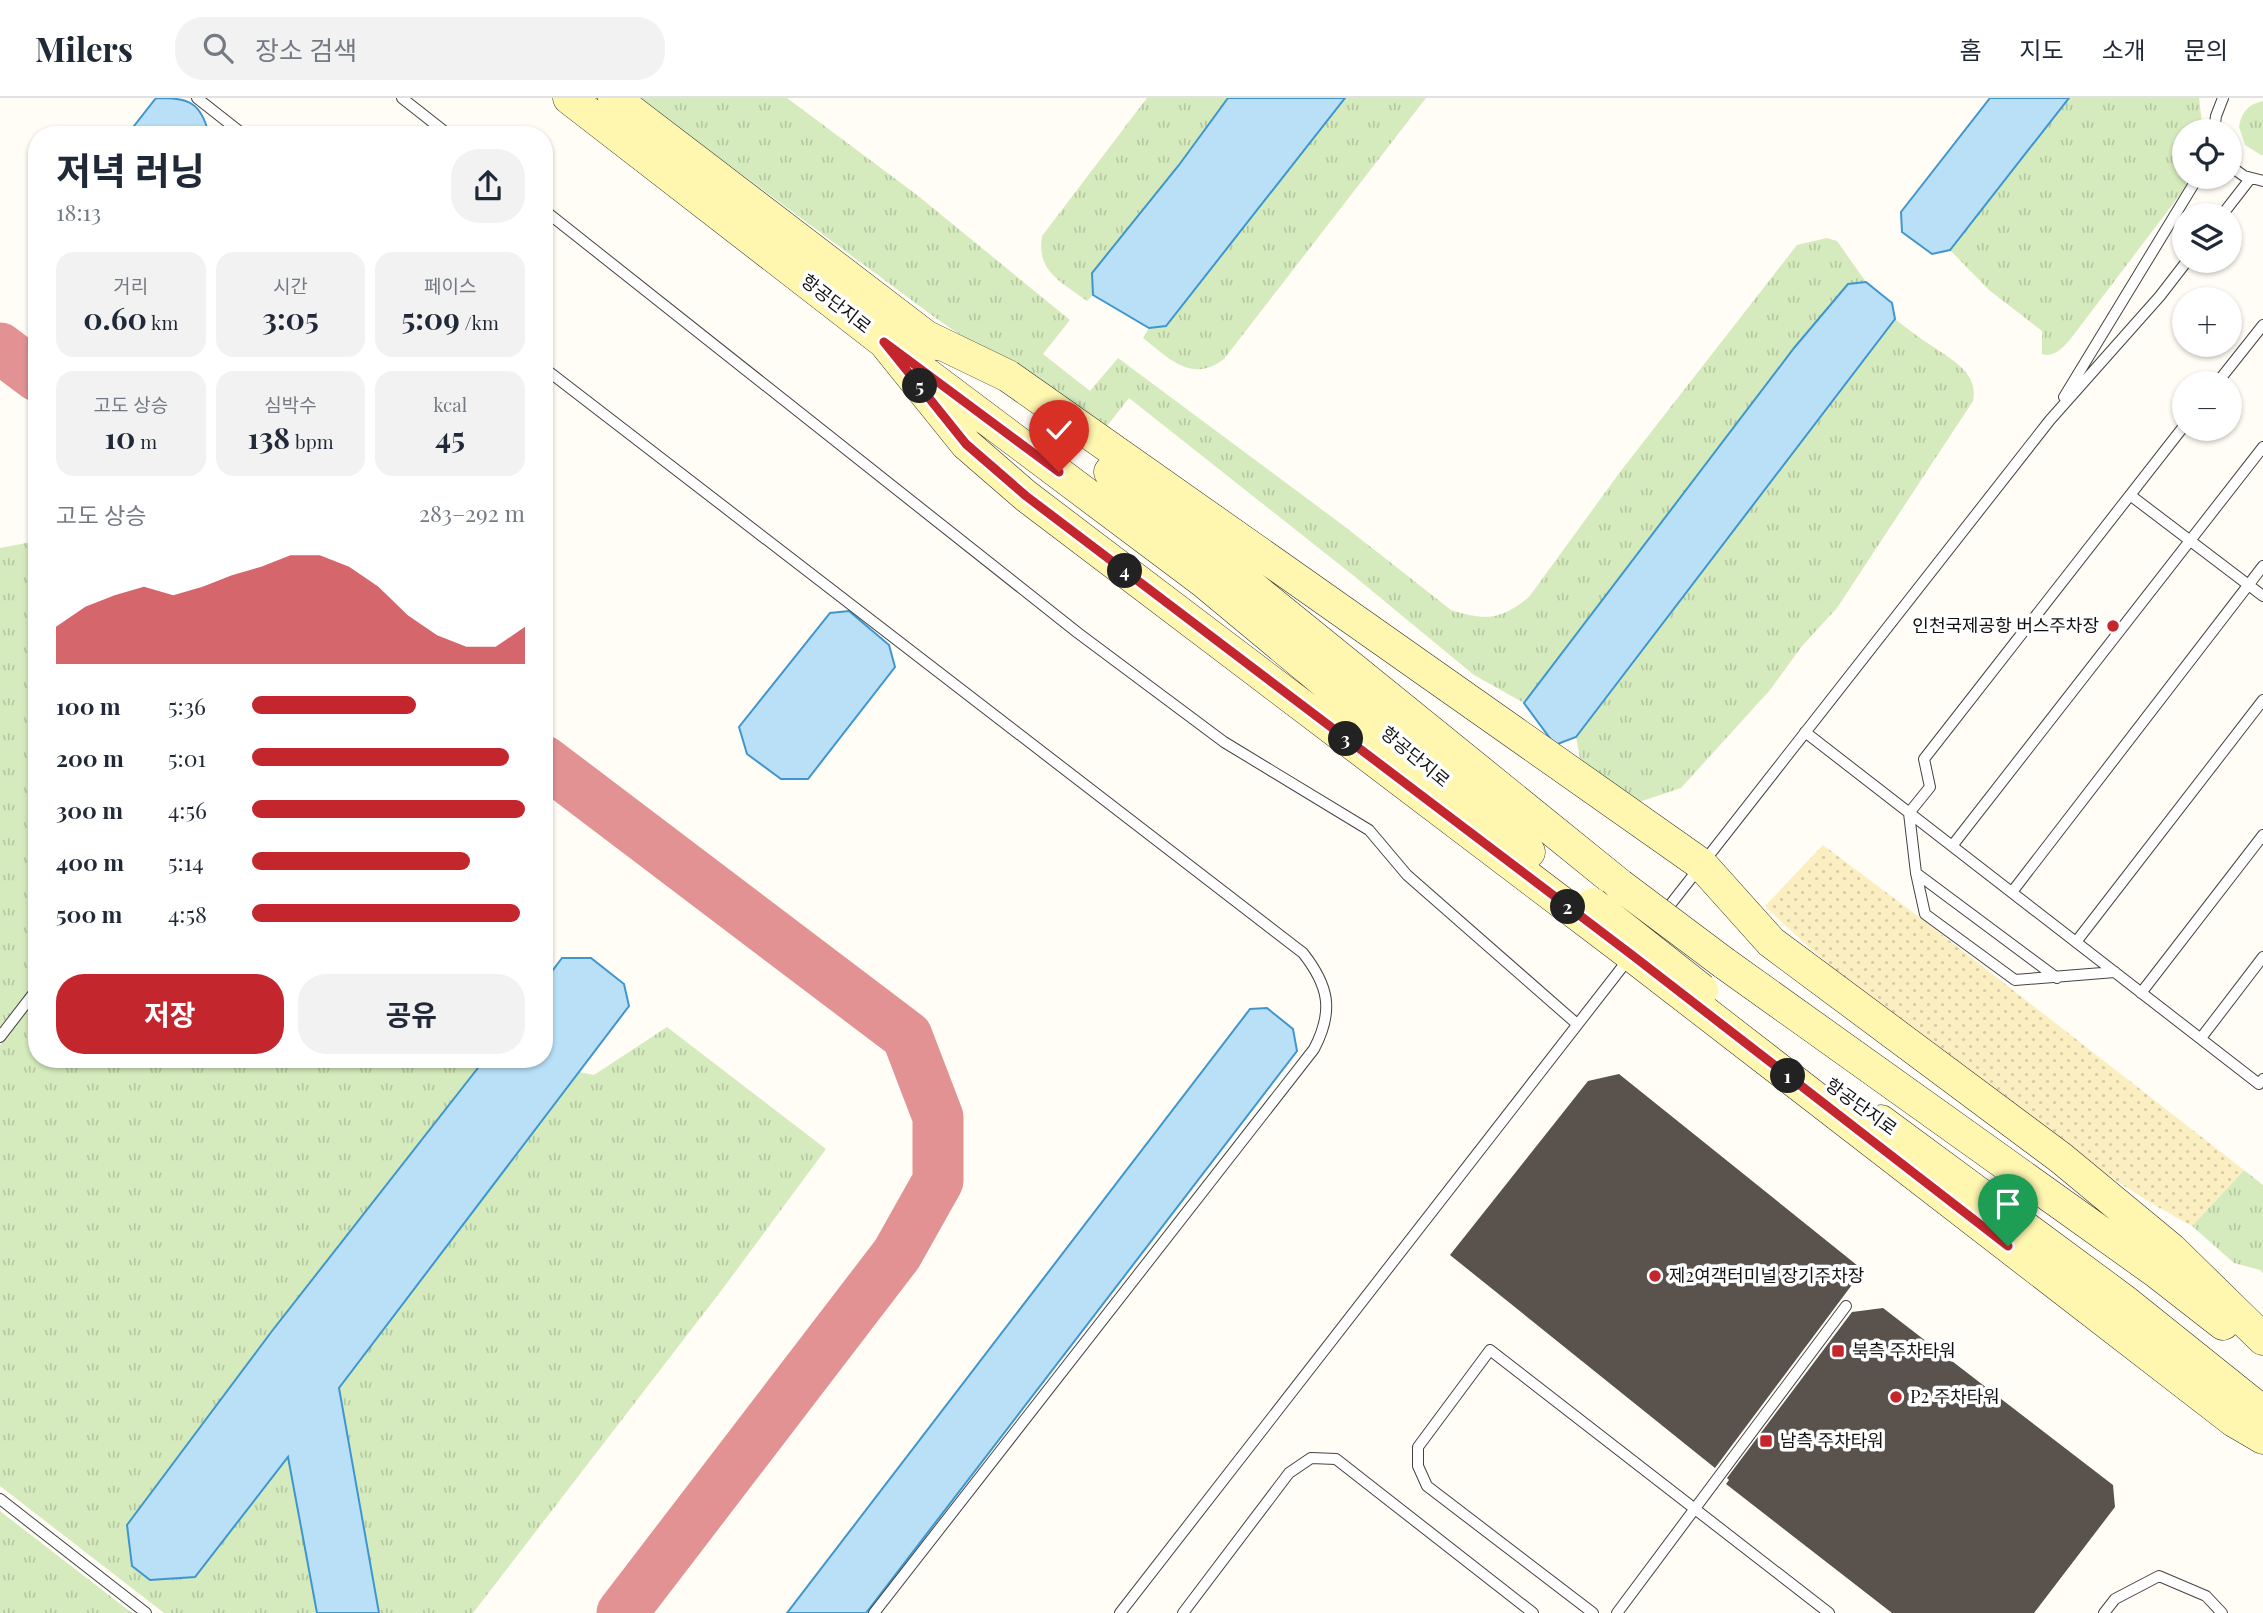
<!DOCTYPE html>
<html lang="ko">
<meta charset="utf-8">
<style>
body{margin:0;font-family:"Playfair Display","Noto Sans KR",serif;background:#f2f2f3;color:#1f2937;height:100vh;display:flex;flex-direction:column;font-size:26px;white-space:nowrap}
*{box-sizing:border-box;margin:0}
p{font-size:23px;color:#747a83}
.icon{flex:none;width:38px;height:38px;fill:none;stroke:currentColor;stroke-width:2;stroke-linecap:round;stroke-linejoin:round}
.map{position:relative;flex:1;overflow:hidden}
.panel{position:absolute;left:28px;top:28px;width:525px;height:942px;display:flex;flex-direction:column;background:#fff;border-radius:28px;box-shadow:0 2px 5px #0004}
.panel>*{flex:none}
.buttons{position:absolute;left:2172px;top:21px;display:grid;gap:14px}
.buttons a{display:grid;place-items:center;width:70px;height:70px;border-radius:50%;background:#fff;box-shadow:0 2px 5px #0004;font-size:35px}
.pin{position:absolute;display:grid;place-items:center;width:60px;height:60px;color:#fff;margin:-72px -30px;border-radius:50% 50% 50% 0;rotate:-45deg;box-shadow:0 0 7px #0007}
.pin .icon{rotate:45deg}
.km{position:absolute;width:35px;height:35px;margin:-18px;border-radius:50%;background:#222;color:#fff;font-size:19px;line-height:35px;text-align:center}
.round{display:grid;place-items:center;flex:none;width:74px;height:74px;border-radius:28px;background:#f2f2f3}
.head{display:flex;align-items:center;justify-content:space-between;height:119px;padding:0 28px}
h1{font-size:38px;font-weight:700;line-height:52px}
.figures{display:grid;grid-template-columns:repeat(3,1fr);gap:10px;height:119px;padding:7px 28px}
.figures div{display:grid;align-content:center;border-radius:18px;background:#f2f2f3;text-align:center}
.figures b{font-size:30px;font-weight:700}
.figures small{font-size:19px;font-weight:400}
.figures p{font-size:19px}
.chart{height:196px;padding:14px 28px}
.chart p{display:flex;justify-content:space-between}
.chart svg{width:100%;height:126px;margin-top:7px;fill:#c4262e;opacity:.7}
.action{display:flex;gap:14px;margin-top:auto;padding:14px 28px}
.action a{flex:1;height:80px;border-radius:28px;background:#c4262e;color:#fff;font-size:28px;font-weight:700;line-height:80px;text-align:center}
.action a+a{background:#f2f2f3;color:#1f2937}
ul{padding:0 28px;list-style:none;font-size:23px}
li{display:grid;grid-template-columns:112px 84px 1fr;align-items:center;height:52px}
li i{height:18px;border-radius:9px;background:#c4262e}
header{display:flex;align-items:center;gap:42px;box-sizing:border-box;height:98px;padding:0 35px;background:#fff;border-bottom:2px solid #e0e1e3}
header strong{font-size:33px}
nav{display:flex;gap:38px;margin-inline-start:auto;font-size:24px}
.search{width:490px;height:63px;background:#f2f2f3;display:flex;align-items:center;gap:18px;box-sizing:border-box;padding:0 24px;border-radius:28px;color:#747a83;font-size:26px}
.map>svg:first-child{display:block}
.grass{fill:url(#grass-tufts)}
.sand{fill:url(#sand-dots)}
.water{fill:#b9e0f7;stroke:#3f96cf;stroke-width:2}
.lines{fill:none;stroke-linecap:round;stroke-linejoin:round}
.taxiway{stroke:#e29292;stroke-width:51}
.building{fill:#5a524d}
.lane-casing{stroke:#444;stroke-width:12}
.secondary-casing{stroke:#333;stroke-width:33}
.lane{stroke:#fff;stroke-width:10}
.secondary{stroke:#fff6b0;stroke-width:32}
.secondary-bridge-casing{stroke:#333;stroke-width:33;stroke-linecap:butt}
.secondary-bridge{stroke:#fff6b0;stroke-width:32}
.route-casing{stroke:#fff;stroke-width:14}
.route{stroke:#c4262e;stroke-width:9}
.poi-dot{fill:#c4262e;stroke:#fff;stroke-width:2.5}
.labels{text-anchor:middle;stroke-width:7;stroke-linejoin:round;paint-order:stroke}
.street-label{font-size:18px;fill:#111;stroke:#fff}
.poi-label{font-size:18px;fill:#111;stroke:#fff;text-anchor:start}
</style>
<header>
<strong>Milers</strong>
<div class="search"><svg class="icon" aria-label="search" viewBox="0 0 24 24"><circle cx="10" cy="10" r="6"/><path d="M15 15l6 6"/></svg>장소 검색</div>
<nav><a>홈</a><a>지도</a><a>소개</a><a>문의</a></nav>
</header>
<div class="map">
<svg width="2263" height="1515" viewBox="0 0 2263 1515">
<defs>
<pattern id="grass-tufts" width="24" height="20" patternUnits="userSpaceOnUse" patternTransform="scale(1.75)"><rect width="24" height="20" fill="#d5ebbd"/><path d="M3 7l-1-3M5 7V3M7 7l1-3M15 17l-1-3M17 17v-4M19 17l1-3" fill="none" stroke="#b6c8a1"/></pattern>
<pattern id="sand-dots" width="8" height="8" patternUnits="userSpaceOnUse" patternTransform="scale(1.75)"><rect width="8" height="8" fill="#fbeec1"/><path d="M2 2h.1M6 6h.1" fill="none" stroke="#d6cba5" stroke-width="1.8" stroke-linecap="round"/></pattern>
</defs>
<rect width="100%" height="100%" fill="#fffdf5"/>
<!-- grass -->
<path class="grass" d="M639,0H787L917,97L1070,222L1043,256L1090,293L1118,260L1344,428L1451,512C1485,523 1501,522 1529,499L1620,374L1797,147L1827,140L1837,143L1866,184L1848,186L1795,250L1524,605L1474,577L1354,478L1129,300L1103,333L937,221Z
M1147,0H1228L1179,67L1092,175L1093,197L1087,203C1062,184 1036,174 1042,138Z
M1345,0H1426L1224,261C1191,286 1169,260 1143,240L1149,230L1166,228Z
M2069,0H2199L2203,33H2184V79H2192L2185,90L2069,243C2062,250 2054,260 2042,256V233L1989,192L1950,152Z
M2263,3V57H2261L2245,47L2239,29C2241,15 2248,6 2263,3Z
M1895,221C1907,230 1919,240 1932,248C1952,262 1979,275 1973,303L1837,510L1802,548L1770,592L1681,690L1639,704L1581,666L1576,639Z
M37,443V882L0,930V450Z
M37,900V961H515L594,977L667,929L826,1051L724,1189L473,1515H164L0,1388V947Z
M2244,1072L2263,1087V1175L2260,1172L2234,1165L2192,1128Z
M0,1413L132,1515H0Z"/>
<!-- sand -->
<path class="sand" d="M1823,747L1923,822L2244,1072L2192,1128C2117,1089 2052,1037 1985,987C1910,931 1831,874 1765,808Z"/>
<!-- water -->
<path class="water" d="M156,0C188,0 201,3 209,37H127Z
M1228,0H1345L1166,228L1149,230L1093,197L1092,175L1179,67Z
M1990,0H2069L1950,152L1932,156L1902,134L1901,114Z
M1866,184L1892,205L1895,221L1576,639L1555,647L1524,605L1794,250L1848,186Z
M849,513L889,547L895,569L808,681H781L747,656L739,629L830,515Z
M562,860H591L624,886L629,908L339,1290L379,1515H317L288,1359L195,1479L150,1482L132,1468L127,1427L272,1233L485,961H544V884Z
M1267,910L1293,931L1297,953L866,1515H787L1250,911Z"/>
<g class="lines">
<!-- taxiway -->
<path class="taxiway" d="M0,250L37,278
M544,663L907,938L938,1019V1083L897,1156L622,1515"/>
</g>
<!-- building -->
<path class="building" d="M1619,976L1863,1172L1715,1370L1450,1157L1588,983Z
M1883,1210L2113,1387L2115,1409L2034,1515H1892L1726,1386L1729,1382L1727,1380L1852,1214Z"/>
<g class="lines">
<!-- lane casing -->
<g class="lane-casing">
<path id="lane" d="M197,0L244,37
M402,0L449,37
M2214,33L2216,18L2223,0
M2230,68L2244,78L2263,83
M544,112L1078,535L1224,644L1369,732L1407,777L1577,926
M2222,117L2250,81
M544,270L1303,855C1329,888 1334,913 1314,951L874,1515
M2217,285L2263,227
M2064,299L2198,79
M2130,397L2263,498
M1805,634L2259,986L2263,981
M1952,748L2263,349
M1916,775L2057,880
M2012,794L2263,468
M1663,816L2050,322L2160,198L2187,163
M2076,844L2263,602
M2115,874L2015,882L1925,816L1916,775L1909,715L1930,689L1924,661L2184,328
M2141,895L2263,737
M0,939L37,891
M2201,940L2263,859
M0,1401L146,1515
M1120,1515L1630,859
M1183,1515L1289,1375L1311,1360L1336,1361L1533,1515
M1593,1515L1427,1388L1418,1368V1349L1490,1252L1829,1515
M1617,1515L1846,1208
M2104,1515L2115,1501L2159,1478L2206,1498L2222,1515"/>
</g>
<!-- secondary casing -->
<g class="secondary-casing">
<path id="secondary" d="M569,0L884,244L1204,484L1529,754
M614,0L936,246
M919,235L1008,278L1701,766L1771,844L2061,1060L2171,1151L2263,1241
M884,244L966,346L1026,398L1631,857L2234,1323L2263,1340
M1110,374L1620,787
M1724,865L2155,1173L2223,1226
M1881,1023L2122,1201L2263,1314"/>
</g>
<!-- lane -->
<use href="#lane" class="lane"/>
<!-- secondary -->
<use href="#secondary" class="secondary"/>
<!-- secondary-bridge casing -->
<g class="secondary-bridge-casing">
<path id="secondary-bridge" d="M1620,787L1724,865
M1593,806L1702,892"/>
</g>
<!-- secondary-bridge -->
<use href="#secondary-bridge" class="secondary-bridge"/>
</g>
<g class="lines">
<!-- route casing -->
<g class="route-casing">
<path id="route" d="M1059,374L884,244L966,346L1026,398L1632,857L2008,1148"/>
</g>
<!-- route -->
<use href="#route" class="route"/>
</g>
<!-- markers -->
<g class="poi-dot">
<circle cx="2113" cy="528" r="7"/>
<circle cx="1655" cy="1178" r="7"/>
<rect x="1831" y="1246" width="14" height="14" rx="3.5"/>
<circle cx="1896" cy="1299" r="7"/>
<rect x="1759" y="1336" width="14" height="14" rx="3.5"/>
</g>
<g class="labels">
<!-- street labels -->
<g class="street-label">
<text transform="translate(836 206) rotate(38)" y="6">항공단지로</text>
<text transform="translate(1415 659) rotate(40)" y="6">항공단지로</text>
<text transform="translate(1861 1009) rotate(36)" y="6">항공단지로</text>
</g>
<!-- poi labels -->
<g class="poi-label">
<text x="2099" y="534" text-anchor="end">인천국제공항 버스주차장</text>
<text x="1669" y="1184">제2여객터미널 장기주차장</text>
<text x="1852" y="1259">북측 주차타워</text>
<text x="1910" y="1305">P2 주차타워</text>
<text x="1780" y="1349">남측 주차타워</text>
</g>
</g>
</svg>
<div class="buttons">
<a><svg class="icon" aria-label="locate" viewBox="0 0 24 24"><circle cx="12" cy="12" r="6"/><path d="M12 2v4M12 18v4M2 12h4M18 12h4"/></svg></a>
<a><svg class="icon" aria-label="layers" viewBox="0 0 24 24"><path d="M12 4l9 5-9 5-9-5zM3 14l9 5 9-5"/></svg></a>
<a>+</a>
<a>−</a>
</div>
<div class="pin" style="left:2008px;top:1148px;background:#1e9e55"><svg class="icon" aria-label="arrive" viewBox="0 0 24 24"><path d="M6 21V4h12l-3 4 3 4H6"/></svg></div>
<div class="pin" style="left:1059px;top:374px;background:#d93025"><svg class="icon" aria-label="check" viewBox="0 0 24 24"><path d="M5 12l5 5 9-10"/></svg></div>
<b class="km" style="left:1788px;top:978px">1</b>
<b class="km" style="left:1568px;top:809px">2</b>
<b class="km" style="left:1346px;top:641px">3</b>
<b class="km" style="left:1125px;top:473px">4</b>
<b class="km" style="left:920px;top:288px">5</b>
<section class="panel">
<div class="head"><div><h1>저녁 러닝</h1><p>18:13</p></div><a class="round"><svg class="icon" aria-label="share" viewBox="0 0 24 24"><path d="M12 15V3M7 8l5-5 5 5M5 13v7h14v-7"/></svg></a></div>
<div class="figures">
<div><p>거리</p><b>0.60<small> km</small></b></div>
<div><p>시간</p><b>3:05</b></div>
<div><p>페이스</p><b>5:09<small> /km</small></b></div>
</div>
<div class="figures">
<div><p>고도 상승</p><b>10<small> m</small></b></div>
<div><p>심박수</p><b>138<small> bpm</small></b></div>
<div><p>kcal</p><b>45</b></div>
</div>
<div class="chart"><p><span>고도 상승</span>283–292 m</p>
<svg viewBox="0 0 160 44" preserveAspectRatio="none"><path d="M0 44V31L10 24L20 20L30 17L40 20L50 17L60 13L70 10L80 6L90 6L100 10L110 17L120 27L130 34L140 38L150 38L160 31V44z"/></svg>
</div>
<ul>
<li><b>100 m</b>5:36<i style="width:60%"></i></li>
<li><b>200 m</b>5:01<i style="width:94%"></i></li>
<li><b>300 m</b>4:56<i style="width:100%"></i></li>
<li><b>400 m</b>5:14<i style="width:80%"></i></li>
<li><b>500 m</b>4:58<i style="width:98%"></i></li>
</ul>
<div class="action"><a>저장</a><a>공유</a></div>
</section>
</div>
